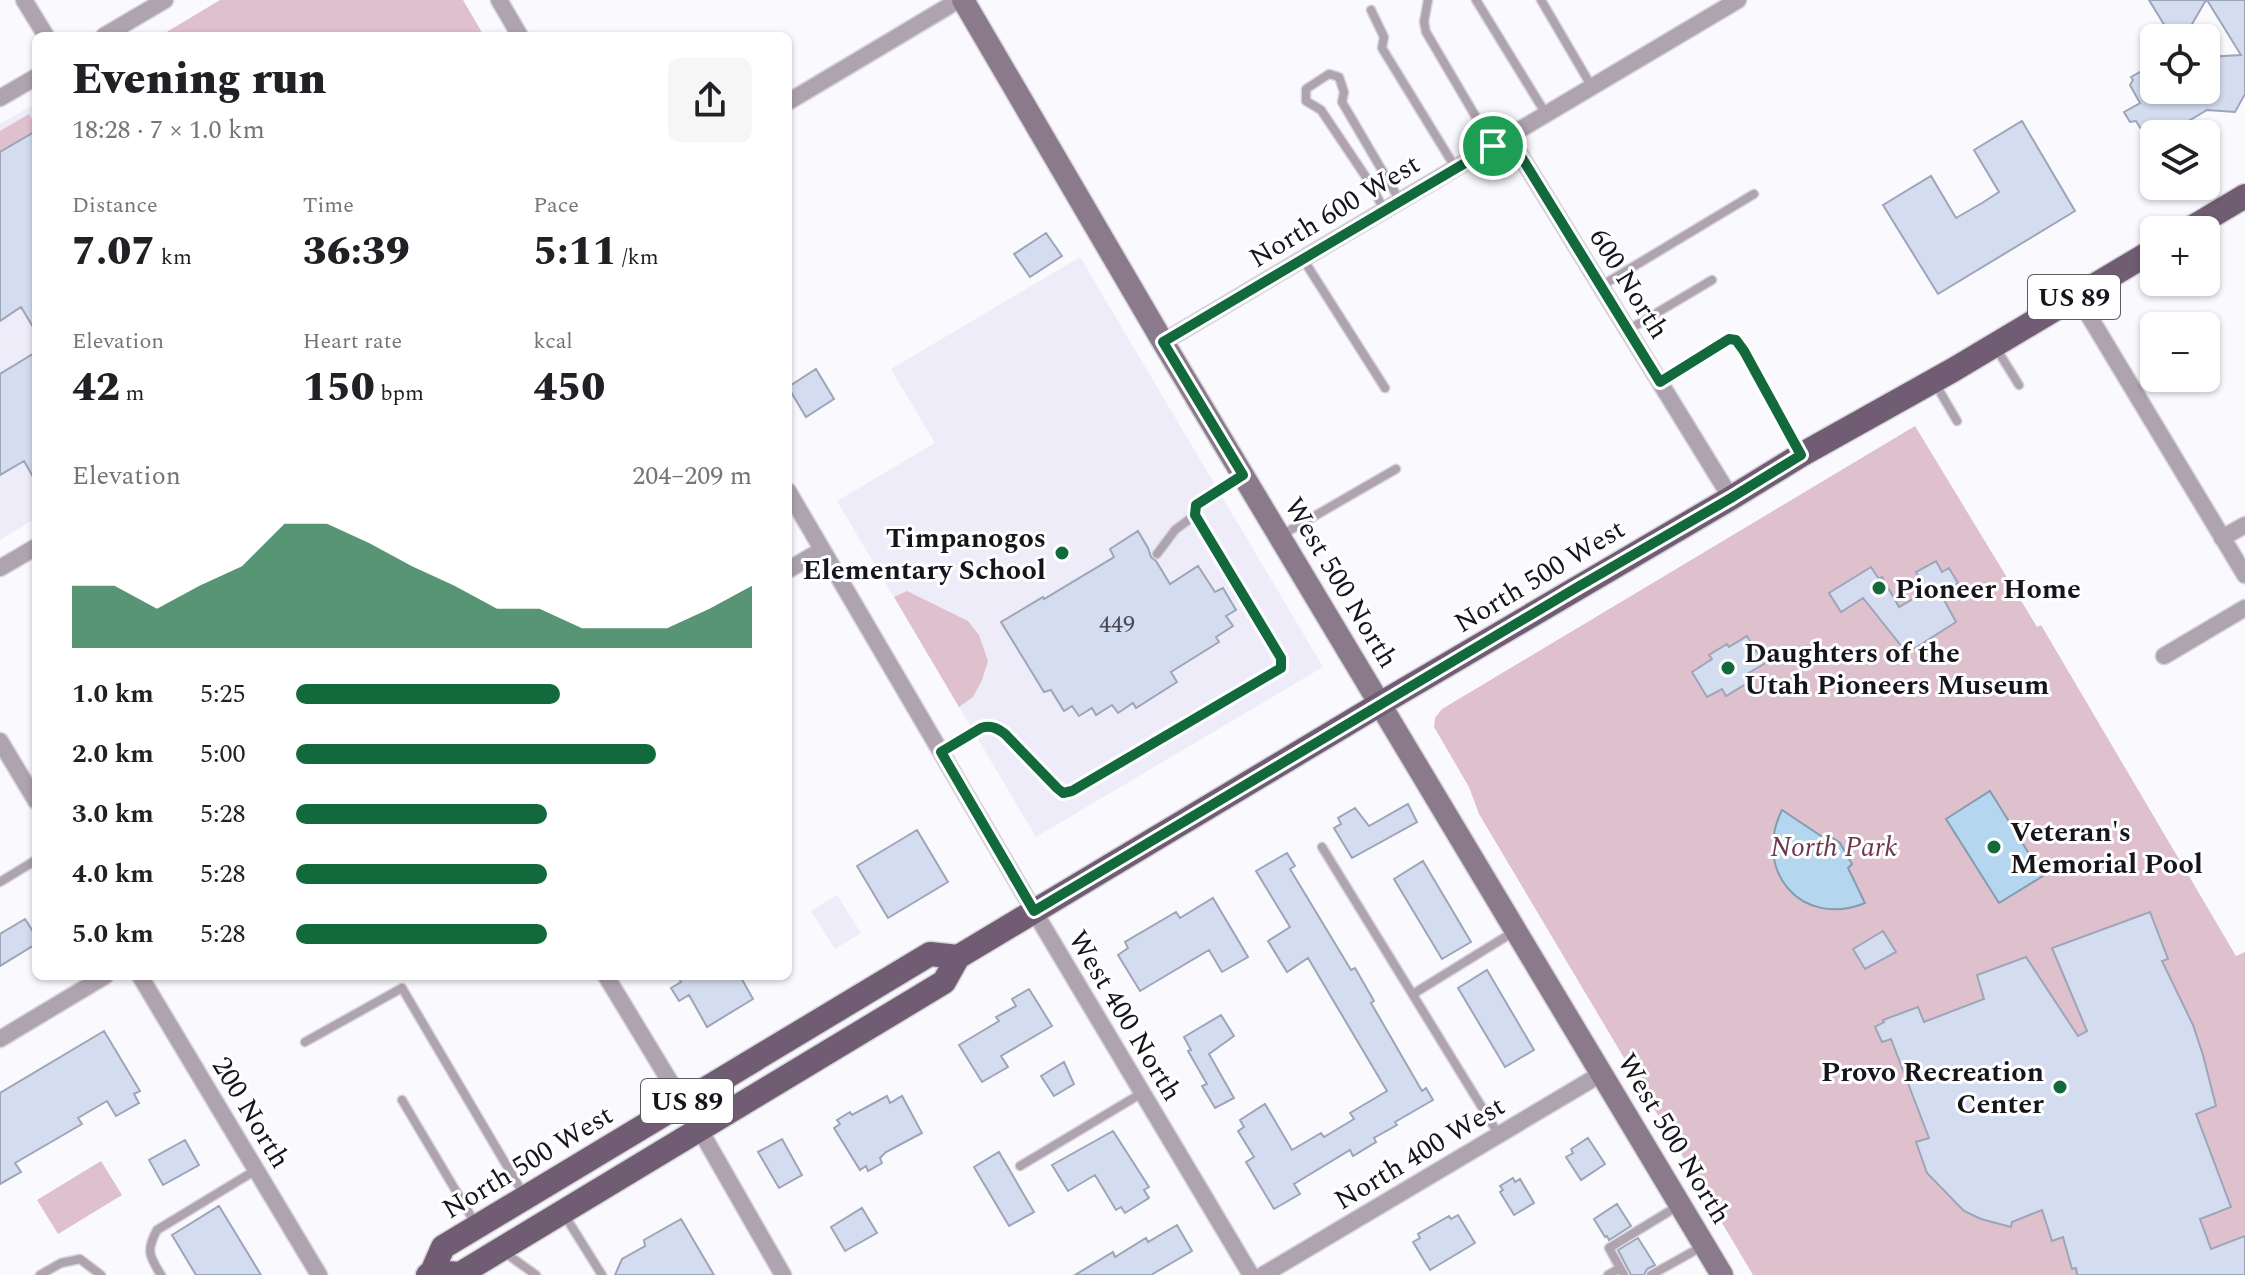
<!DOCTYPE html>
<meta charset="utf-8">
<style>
body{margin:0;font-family:Spectral,serif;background:#f6f6f6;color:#202124;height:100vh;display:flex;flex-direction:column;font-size:30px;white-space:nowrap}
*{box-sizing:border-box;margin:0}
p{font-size:26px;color:#757577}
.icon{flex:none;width:44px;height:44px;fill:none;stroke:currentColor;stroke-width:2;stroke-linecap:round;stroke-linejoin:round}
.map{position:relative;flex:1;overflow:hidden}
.side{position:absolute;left:32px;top:32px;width:760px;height:948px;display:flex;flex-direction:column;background:#fff;border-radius:12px;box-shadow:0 2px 6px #0004}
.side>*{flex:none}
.buttons{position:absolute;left:2140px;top:24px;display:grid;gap:16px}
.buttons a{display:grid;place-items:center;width:80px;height:80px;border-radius:12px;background:#fff;box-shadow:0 2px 6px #0004;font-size:40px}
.pin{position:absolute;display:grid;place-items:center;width:68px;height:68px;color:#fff;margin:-34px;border:4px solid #fff;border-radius:50%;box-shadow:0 2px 8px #0007}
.round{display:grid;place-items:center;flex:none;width:84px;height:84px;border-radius:12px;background:#f6f6f6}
.headline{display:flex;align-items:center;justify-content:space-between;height:136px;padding:0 40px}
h1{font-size:44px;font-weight:800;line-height:60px}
.metrics{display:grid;grid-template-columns:repeat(3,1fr);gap:12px;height:136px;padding:8px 40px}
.metrics div{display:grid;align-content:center}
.metrics b{font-size:40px;font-weight:800}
.metrics small{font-size:22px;font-weight:400}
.metrics p{font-size:22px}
.chart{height:224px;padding:16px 40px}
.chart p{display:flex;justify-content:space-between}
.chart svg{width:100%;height:144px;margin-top:8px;fill:#11693c;opacity:.7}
ul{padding:0 40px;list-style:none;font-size:26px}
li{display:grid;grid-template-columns:128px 96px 1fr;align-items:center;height:60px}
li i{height:20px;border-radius:10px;background:#11693c}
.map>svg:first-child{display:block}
.built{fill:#eeecf8}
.green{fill:#dfc1cd}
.water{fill:#b4d6ef;stroke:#859cb0;stroke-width:2}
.building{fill:#d4dcf0;stroke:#9da5b8;stroke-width:2}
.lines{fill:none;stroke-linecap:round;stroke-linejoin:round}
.lane-casing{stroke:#d6d5da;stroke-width:11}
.street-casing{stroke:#d6d5da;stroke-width:19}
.secondary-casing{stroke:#d6d5da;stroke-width:25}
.primary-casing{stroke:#d6d5da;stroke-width:27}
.lane{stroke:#afa3b0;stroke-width:8}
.street{stroke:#afa3b0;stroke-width:16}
.secondary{stroke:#8b7a8c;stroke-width:22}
.primary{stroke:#715d73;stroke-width:24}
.route-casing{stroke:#fff;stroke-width:16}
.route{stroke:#11693c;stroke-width:10}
.poi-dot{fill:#11693c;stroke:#fff;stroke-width:3}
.labels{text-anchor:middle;stroke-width:6;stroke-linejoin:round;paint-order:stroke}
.number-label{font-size:24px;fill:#464751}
.shield{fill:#fff;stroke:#5c5b60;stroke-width:2}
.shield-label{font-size:26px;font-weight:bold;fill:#16151c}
.street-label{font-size:28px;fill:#16151c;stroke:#fff}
.poi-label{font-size:28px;font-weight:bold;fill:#16151c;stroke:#fff;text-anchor:start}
.park-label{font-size:28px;font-style:italic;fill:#6d3951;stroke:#fff}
</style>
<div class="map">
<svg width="2245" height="1275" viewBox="0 0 2245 1275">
<rect width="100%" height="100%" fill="#faf9fe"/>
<!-- built -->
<path class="built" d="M36,103V518L0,540V124Z
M1080,257L1323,667L1036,837L837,501L935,443L891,369Z
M837,895L861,933L835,949L811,911Z"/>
<!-- green -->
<path class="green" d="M220,0H463L484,36H160Z
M29,114L36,127V131L0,152V131Z
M1915,426L2037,627L2041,625L2236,956L2245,952V1275H1753L1479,814L1469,787L1434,727L1435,718L1442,709Z
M907,591L968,621L979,635L988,661L982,680L973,697L959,707L894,597Z
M101,1161L122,1195L58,1234L37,1200Z"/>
<!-- water -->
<path class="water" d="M1990,791L2043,876L1999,903L1946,819Z
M1782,810L1824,838L1827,834L1840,843L1852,864L1848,868L1865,903C1801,929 1752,870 1782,810Z"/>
<!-- building -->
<path class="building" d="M2149,0H2206L2188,31H2168Z
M2207,0H2245V94L2235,112L2207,110L2177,128L2181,134H2144L2136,121L2130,122L2124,112L2140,103L2130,85L2133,80L2131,77L2154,64V90H2206V57L2241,55Z
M2022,121L2075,211L1938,294L1883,205L1931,176L1956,218L1982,203L1999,192L1974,150Z
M36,131V332L21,307L0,321V152Z
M1046,233L1062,256L1030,277L1014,254Z
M36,352V482L24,461L0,475V374Z
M816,369L834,399L806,417L788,387Z
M1138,531L1148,548L1151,557L1156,561L1170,584L1198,566L1215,592L1223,588L1236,610L1226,616L1233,626L1216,637L1219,642L1171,672L1177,682L1136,708L1133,703L1118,713L1112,705L1096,715L1092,708L1079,716L1072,706L1064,711L1051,690L1044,692L1001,622L1043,597L1044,599L1114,557L1110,549Z
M1936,561L1942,572L1949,568L1958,583L1941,594L1956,622L1912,650L1908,644L1903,648L1863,598L1841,612L1829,593L1871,567L1879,579L1882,577L1899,607L1926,591L1916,572Z
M1747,636L1764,664L1745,675L1749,682L1726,696L1722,689L1707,697L1692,672L1712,659L1709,655L1727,644L1729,647Z
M1408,804L1417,822L1352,858L1334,828L1341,824L1338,818L1355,808L1369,826Z
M917,830L948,882L888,918L857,866Z
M1287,853L1295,866L1290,869L1351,970L1355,968L1374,1001L1371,1003L1422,1091L1426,1088L1433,1100L1395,1122L1397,1125L1374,1138L1376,1142L1353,1156L1350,1150L1294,1184L1300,1194L1274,1209L1246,1162L1254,1157L1238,1131L1244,1127L1240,1120L1265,1104L1292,1150L1321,1133L1324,1137L1354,1119L1350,1113L1387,1091L1308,958L1287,972L1268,941L1290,927L1256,871Z
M1423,861L1471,942L1442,959L1394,879Z
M1213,898L1248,957L1222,972L1209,950L1140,991L1118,955L1128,948L1125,942L1176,912L1180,918Z
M2150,912L2168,959L2162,961L2193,1025L2203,1055L2216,1106L2196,1114L2231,1207L2200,1219L2211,1249L2245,1236V1275H2077L2076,1268L2072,1269L2063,1237L2052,1241L2042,1210L2012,1222L2011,1227L1981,1219L1964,1211L1927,1173L1916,1142L1929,1138L1891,1039L1882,1042L1875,1027L1884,1022L1883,1020L1918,1007L1924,1022L1984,999L1977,975L2026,957L2078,1036L2087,1031L2052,948Z
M25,919L36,936V944L0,966V934Z
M1883,931L1896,952L1865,969L1853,949Z
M1487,970L1534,1050L1505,1067L1458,988Z
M678,976H740L753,999L707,1027L689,995L679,1001L671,988L681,982Z
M1029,989L1052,1026L1001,1056L1008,1067L982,1082L959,1045L999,1021L996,1017L1016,1006L1012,999Z
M1221,1015L1234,1036L1209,1054L1234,1098L1215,1108L1202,1086L1207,1084L1188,1051L1191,1050L1184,1037Z
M104,1031L140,1091L134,1094L139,1103L116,1116L107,1101L78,1118L82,1124L15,1163L21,1172L0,1184V1093Z
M1064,1062L1074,1084L1054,1096L1041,1076Z
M887,1096L890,1103L902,1096L922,1133L886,1152L880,1158L882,1163L868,1171L866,1166L860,1170L834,1128L840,1124L837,1120L850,1112L852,1115Z
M1113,1131L1149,1187L1144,1190L1149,1198L1125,1213L1121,1207L1116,1210L1095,1175L1068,1191L1052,1165Z
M1588,1138L1605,1164L1581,1180L1566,1157L1573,1153L1571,1149Z
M782,1139L802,1175L779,1188L758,1152Z
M185,1140L199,1165L163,1185L149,1160Z
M999,1152L1034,1212L1009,1226L974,1167Z
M1513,1178L1515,1182L1520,1179L1534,1203L1514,1215L1500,1192L1503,1190L1500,1186Z
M1617,1204L1631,1226L1609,1240L1607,1236L1605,1237L1594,1219Z
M219,1206L261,1275H196L172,1235Z
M862,1208L877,1233L845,1251L831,1227Z
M1458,1215L1475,1243L1430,1270L1413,1242L1420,1238L1418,1234L1449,1216L1451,1219Z
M681,1219L714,1275H615L622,1259L645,1246L644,1240Z
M1177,1225L1192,1251L1151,1275H1075L1113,1252L1115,1257L1146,1238L1148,1242Z
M1638,1238L1655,1265L1647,1269L1644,1275H1631L1618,1250Z"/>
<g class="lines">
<!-- lane casing -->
<g class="lane-casing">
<path id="lane" d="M1428,0L1424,22L1426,32L1493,146
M1476,0L1546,114
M1541,0L1592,87
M1371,10L1384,37L1382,48L1455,167
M1384,210L1370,183L1321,110L1306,101V89L1329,74L1339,77L1344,92L1342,102L1400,201
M1303,259L1385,388
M1601,286L1754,194
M1628,330L1712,280
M1996,348L2019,385
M1661,382L1729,339L1736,340L1744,351L1800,453
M1936,385L1957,421
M1280,536L1396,469
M1157,554L1175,530L1195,515
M941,752L981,728C991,725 997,728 1005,734L1057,788L1063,793L1072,791L1281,668V658L1195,515L1196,505L1242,475
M1322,847L1499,1135
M0,882L36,860
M1413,994L1515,931
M305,1042L402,988L524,1195
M402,1100L475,1223
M1020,1166L1142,1093
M565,1216L602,1275
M504,1252L536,1275
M40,1275L61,1263L80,1259L101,1275
M161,1275C149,1256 146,1250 157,1230L256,1170
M1608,1275L1620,1268
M1624,1275L1609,1248L1678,1206
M1651,1275L1703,1246"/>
</g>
<!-- street casing -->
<g class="street-casing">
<path id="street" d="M24,0L46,36
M499,0L520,36
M104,36L165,0
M0,98L36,77
M788,102L959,0
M1509,137L1731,498
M2077,296L2245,575
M1163,342L1738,0
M788,491L1034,911L1251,1275
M2222,538L2245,525
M0,568L36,547
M788,570L822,550
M2164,656L2245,608
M0,741L36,801
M140,976L319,1275
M606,976L683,1103
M0,1039L105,976
M700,1130L783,1275
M1263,1275L1601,1074"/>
</g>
<!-- secondary casing -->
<g class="secondary-casing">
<path id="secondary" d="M963,0L1163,342L1722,1275"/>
</g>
<!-- primary casing -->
<g class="primary-casing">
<path id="primary" d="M2188,230L2245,196
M432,1272L443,1247L930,954L958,957
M428,1275L432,1272L460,1274L944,982L958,957L1380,704L1731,498L1801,455L1953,370L2154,250"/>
</g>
<!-- lane -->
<use href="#lane" class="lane"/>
<!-- street -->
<use href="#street" class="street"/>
<!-- secondary -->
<use href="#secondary" class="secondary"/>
<!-- primary -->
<use href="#primary" class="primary"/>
</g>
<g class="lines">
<!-- route casing -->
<g class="route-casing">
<path id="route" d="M1509,137L1660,382L1729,339L1736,340L1744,351L1801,455L1731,498L1576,588L1034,911L941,752L981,728C991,725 997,728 1005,734L1057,788L1063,793L1072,791L1281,668V658L1195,515L1196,505L1243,475L1163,342Z"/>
</g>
<!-- route -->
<use href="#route" class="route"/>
</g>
<!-- markers -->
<g class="poi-dot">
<circle cx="1062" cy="553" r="8"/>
<circle cx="1879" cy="588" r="8"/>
<circle cx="1728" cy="668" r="8"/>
<circle cx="1994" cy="847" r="8"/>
<circle cx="2060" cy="1087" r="8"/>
</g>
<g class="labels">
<!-- number labels -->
<g class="number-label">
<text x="1117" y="632">449</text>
</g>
<!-- shield labels -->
<g class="shield">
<rect x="2028" y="275" width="92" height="44" rx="6"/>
<rect x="641" y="1079" width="92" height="44" rx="6"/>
</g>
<g class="shield-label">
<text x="2074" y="306">US 89</text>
<text x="687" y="1110">US 89</text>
</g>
<!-- street labels -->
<g class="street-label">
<text transform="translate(1334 210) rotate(-31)" y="10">North 600 West</text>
<text transform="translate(1630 283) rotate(58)" y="10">600 North</text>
<text transform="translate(1539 575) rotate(-31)" y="10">North 500 West</text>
<text transform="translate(1342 582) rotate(59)" y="10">West 500 North</text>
<text transform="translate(1126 1015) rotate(59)" y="10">West 400 North</text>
<text transform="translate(252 1112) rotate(59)" y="10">200 North</text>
<text transform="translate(1675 1138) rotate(59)" y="10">West 500 North</text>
<text transform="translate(1419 1152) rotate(-31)" y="10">North 400 West</text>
<text transform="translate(527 1161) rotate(-31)" y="10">North 500 West</text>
</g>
<!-- poi labels -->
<g class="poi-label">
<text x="1046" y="547" text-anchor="end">Timpanogos<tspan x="1046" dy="32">Elementary School</tspan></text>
<text x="1895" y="598">Pioneer Home</text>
<text x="1744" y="662">Daughters of the<tspan x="1744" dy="32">Utah Pioneers Museum</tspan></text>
<text x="2010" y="841">Veteran's<tspan x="2010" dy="32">Memorial Pool</tspan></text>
<text x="2044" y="1081" text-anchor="end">Provo Recreation<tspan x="2044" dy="32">Center</tspan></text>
</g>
<!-- park labels -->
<g class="park-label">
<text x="1834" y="856">North Park</text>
</g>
</g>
</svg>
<div class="buttons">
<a><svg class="icon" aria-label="locate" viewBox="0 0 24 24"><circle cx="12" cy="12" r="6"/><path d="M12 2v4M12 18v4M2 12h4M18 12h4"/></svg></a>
<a><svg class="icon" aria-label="layers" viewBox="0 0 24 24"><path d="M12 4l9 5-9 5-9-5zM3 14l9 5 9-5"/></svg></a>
<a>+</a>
<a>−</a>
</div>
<div class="pin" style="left:1493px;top:146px;background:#1e9e55"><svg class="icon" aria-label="arrive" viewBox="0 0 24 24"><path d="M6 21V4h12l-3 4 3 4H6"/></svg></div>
<section class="side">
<div class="headline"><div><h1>Evening run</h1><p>18:28 · 7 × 1.0 km</p></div><a class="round"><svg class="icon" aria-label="share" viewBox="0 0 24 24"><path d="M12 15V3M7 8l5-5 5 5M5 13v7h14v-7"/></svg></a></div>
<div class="metrics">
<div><p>Distance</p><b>7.07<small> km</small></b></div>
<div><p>Time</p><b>36:39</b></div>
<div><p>Pace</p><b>5:11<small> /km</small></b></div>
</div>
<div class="metrics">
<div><p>Elevation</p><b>42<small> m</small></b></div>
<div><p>Heart rate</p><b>150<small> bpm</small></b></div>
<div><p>kcal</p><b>450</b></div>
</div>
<div class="chart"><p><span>Elevation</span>204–209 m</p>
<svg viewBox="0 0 160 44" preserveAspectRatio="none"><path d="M0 44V25L10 25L20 32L30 25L40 19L50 6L60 6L70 12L80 19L90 25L100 32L110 32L120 38L130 38L140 38L150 32L160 25V44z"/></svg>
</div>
<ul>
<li><b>1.0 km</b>5:25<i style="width:58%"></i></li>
<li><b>2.0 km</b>5:00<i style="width:79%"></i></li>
<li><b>3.0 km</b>5:28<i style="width:55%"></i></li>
<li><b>4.0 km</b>5:28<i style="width:55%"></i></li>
<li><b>5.0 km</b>5:28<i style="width:55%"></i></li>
</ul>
</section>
</div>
